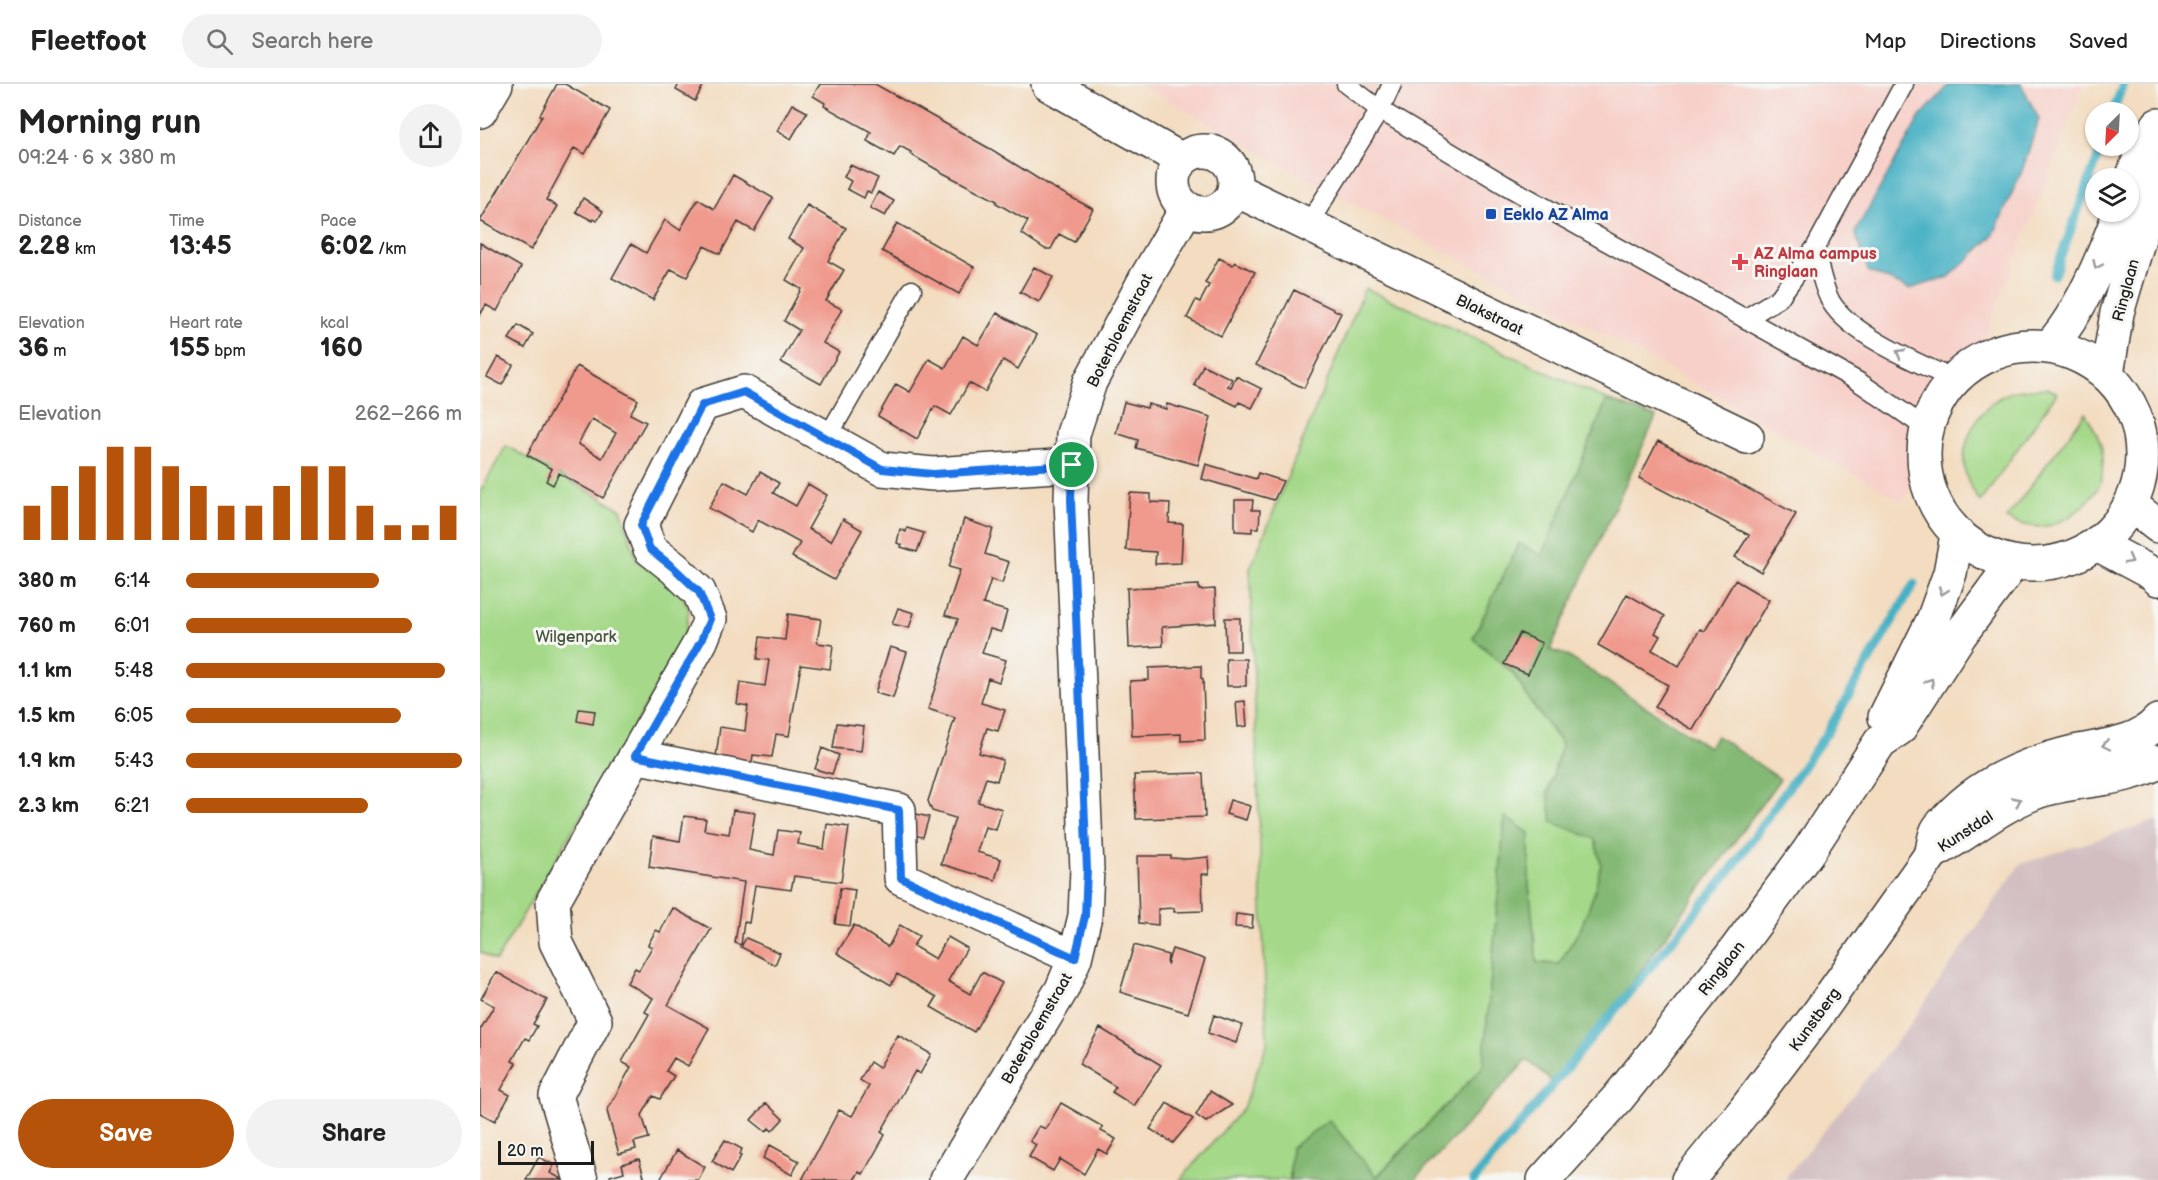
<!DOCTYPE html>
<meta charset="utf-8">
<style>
body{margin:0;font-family:"Balsamiq Sans",sans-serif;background:#f2f2f2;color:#222;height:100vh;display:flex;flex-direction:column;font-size:22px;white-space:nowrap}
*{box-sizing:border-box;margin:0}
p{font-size:20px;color:#767676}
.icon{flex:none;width:33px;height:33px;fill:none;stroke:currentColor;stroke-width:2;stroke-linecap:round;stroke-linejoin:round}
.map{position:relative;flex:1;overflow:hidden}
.side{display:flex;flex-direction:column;background:#fff;width:480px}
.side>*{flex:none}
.needle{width:39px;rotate:204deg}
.tools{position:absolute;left:1605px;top:18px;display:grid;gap:12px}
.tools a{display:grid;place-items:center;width:54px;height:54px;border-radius:50%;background:#fff;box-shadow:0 2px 4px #0004;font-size:30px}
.scale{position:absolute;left:18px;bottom:15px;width:96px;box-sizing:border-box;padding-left:6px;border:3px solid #1c1c1c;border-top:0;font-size:16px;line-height:21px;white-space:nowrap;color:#1c1c1c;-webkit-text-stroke:4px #f6f6f2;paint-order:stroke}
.pin{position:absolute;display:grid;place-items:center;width:51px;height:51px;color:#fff;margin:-26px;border:3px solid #fff;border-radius:50%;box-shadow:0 2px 6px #0007}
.round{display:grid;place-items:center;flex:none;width:63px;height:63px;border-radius:32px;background:#f2f2f2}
.head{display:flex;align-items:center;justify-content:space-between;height:102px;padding:0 18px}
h1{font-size:33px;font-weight:600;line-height:45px}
.metrics{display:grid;grid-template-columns:repeat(3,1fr);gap:9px;height:102px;padding:6px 18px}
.metrics div{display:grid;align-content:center}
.metrics b{font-size:26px;font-weight:600}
.metrics small{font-size:16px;font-weight:400}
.metrics p{font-size:16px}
.chart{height:168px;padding:12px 18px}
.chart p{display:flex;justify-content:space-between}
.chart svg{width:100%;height:108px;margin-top:6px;stroke:#b45309;stroke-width:6}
.action{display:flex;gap:12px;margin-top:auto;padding:12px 18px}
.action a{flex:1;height:69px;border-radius:36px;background:#b45309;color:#fff;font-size:24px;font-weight:600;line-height:69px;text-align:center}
.action a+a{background:#f2f2f2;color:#222}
ul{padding:0 18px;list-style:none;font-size:20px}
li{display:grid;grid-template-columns:96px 72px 1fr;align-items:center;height:45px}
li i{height:15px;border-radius:8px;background:#b45309}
header{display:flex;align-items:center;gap:36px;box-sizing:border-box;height:84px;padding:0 30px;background:#fff;border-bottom:2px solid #e0e0e0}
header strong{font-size:28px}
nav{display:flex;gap:33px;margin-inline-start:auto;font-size:21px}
.search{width:420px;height:54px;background:#f2f2f2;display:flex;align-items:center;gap:15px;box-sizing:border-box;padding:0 21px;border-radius:33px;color:#767676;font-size:22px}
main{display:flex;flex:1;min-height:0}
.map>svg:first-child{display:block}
.built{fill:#f7d0c9}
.industrial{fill:#d2bec1}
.green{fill:#a5d989;stroke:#607a52;stroke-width:1.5}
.forest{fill:#84b975;stroke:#506a48;stroke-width:1.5}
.water{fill:#46b1c4;stroke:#316670;stroke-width:1.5}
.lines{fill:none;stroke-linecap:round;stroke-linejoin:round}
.stream{stroke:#46b1c4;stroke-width:9}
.building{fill:#f09a8d;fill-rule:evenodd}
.lane-casing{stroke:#3c3934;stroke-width:21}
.street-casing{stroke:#3c3934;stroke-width:36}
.secondary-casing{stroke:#3c3934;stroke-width:36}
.lane{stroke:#fff;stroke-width:18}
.street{stroke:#fff;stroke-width:33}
.secondary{stroke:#fff;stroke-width:33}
.oneway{stroke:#999}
.route-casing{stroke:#fff;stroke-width:12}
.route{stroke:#1a73e8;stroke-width:8}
.transit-dot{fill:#1a4fb4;stroke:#f6f6f2;stroke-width:2}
.health-dot{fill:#e0444e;stroke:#f6f6f2;stroke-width:2}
.labels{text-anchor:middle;stroke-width:6;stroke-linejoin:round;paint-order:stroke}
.transit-label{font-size:16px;font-weight:bold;fill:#164399;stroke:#f6f6f2;text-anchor:start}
.health-label{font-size:16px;font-weight:bold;fill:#be3a42;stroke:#f6f6f2;text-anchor:start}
.street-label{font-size:16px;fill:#1c1c1c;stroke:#f6f6f2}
.park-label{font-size:16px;fill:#45553d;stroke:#f6f6f2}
</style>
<header>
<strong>Fleetfoot</strong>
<div class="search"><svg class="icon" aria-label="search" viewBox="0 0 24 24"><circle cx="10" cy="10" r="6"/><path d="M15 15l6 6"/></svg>Search here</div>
<nav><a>Map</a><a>Directions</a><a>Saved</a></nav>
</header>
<main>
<section class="side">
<div class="head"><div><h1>Morning run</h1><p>09:24 · 6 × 380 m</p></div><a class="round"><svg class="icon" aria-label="share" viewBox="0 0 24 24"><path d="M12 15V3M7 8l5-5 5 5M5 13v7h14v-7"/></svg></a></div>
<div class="metrics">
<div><p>Distance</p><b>2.28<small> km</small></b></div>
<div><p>Time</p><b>13:45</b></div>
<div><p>Pace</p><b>6:02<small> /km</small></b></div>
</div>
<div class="metrics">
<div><p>Elevation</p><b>36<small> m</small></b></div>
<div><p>Heart rate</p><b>155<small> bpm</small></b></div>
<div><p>kcal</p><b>160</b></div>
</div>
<div class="chart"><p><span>Elevation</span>262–266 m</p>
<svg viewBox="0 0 160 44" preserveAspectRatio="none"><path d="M5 44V30M15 44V22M25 44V14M35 44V6M45 44V6M55 44V14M65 44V22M75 44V30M85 44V30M95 44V22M105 44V14M115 44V14M125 44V30M135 44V38M145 44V38M155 44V30"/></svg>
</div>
<ul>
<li><b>380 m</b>6:14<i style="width:70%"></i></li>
<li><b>760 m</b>6:01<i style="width:82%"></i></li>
<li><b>1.1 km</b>5:48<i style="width:94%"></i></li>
<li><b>1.5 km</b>6:05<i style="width:78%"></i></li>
<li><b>1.9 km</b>5:43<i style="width:100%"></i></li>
<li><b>2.3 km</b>6:21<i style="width:66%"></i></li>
</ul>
<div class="action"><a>Save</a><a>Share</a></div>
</section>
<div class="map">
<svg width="1678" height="1096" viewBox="0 0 1678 1096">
<rect width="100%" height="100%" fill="#f6f6f2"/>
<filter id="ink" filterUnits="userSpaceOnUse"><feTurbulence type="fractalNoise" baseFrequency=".0167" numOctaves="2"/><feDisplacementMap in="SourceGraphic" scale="12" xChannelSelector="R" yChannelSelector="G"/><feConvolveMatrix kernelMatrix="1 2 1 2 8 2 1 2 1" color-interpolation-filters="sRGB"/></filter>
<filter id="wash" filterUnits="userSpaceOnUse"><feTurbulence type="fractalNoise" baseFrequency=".008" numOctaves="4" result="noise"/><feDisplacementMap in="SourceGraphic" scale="24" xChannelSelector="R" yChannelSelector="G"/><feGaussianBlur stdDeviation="1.35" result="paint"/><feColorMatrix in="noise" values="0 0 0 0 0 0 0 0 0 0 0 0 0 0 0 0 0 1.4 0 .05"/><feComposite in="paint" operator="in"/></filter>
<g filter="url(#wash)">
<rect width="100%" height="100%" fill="#f3dcbf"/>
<!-- built -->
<path class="built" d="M659,0H1603L1594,27L1499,267L1423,418L1176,278L816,89Z"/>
<!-- industrial -->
<path class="industrial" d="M1678,736V1096H1304L1429,942L1540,780Z"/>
<!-- green -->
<path class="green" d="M885,204L1127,316L1062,473L1039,459L993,554L1033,589L1054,623L1082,660L1068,709L1115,755L1121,780L1114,810L1101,844L1079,880L1057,879L1049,801V749L1025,733L1003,983L896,1093L811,1064L810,1096H700L763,1024L787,960L770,485Z
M1568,304L1577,309L1500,418C1496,411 1491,404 1488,397C1476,366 1494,329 1522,312C1535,305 1553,305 1568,304Z
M1605,329C1614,344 1623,358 1623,376C1623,383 1622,394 1620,400C1613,417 1586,439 1567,442C1554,445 1538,439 1526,435Z
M26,362L141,425L157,477L198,501L209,526L204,557L16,877L0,868V408Z"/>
<!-- forest -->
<path class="forest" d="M1127,316L1176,333L1070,566L1086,571L1228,663L1237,652L1300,695L1077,1002L1047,976L934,1096H810L811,1064L849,1036L897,1093L1003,983L1025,733L1049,749V801L1057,879L1079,880L1101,844L1114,810L1121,780L1115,755L1072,738L1068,709L1082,660L1054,623L1033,589L993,554L1039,459L1062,472Z"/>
<!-- water -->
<path class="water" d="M1470,0H1541L1559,35L1542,87L1513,152L1469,193L1429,205L1388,187L1375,148L1440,33Z"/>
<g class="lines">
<!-- stream -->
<path class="stream" d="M1633,28L1643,0
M1574,191L1622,62
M994,1096L1250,787L1346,650L1434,500"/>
</g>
<g id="blocks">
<!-- building -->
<path class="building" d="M77,0H85L130,26L105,70L94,64L66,116L77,122L51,166L0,137L62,32L60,31Z
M199,0H224L215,17L196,6Z
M340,0H395L514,67L568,101L613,125L594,158L579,150L571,165H565L541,149L548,137L516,119L517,117L461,88L430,70L431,68L420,62L414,72L387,57L391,48L344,22L345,19L333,12Z
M312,20L327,28L311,55L297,47Z
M370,81L398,94L391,109L387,107L384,114L367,105L371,97L364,93Z
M253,91L293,114L274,147L258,138L240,170L224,162L207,193L191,185L173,216L132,194L151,160L166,169L185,136L200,146L218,115L234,125Z
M398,108L414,117L405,132L390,124Z
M103,114L123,127L117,137L114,135L113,137L96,128Z
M327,121L366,144L348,177L364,186L346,217L362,225L343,259L359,268L341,300L301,278L319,246L304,237L321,205L306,196L324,164L308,155Z
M417,139L494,183L479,210L402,167Z
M0,159L41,183L17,227L6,221L0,231Z
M739,174L753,181L755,178L775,188L741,252L707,234L716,216L720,218L729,201L725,199Z
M554,183L573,193L559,218L540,208Z
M814,206L861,229L824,304L776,281Z
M517,229L557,251L538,285L523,276L505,308L489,299L471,331L455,322L437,355L398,332L416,300L430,308L449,275L465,284L483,252L498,261Z
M38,241L53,250L45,264L29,255Z
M18,273L33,281L22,301L7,293Z
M723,281L752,295L748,302L751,303L756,292L782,305L772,324L759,318L757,322L714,301Z
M97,282L158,316L150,330L166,338L123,414L79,389L73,401L66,397L72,385L47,371ZM112,335L136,349L122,374L98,360Z
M644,318L667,324L668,320L686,325L687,320L731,333L718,381L656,364L658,356L636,349Z
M1178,357L1316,430L1281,488L1255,473L1269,451L1159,394Z
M726,380L776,395L778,389L803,397L794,416L722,395Z
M280,388L299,399L293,409L316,422L328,400L347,411L328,445L351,457L363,435L382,446L354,496L312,473L320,459L278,436L272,448L229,424L244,397L268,410Z
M650,409L671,410V418L690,419L689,439L703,440L701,479L675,480L676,468L646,466Z
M755,416H773L772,426H780L779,444H772V448L755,447Z
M484,435L513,445L505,470L529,478L522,499L511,495L503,520L527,527L521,548L510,545L502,569L526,576L519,598L508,594L501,619L525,626L518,647L507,644L499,669L523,676L517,697L506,694L498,718L522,725L516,746L505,743L497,768L521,775L515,796L461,780L475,734L452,727L448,717L475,634L448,625L478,535L465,531L480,486L469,483Z
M427,444L444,449L437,468L421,463L422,461L417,459L420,445L426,448Z
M1255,496L1289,516L1213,646L1175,623L1188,601L1118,561L1147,510L1185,532L1175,549L1180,552L1172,566L1199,582L1220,545L1225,547Z
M719,501V506L735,505L736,539L682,543L683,562L649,564L647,504Z
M418,524L434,529L429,544L412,540Z
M308,530L341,535L337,559L353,561L350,585L321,581L309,652L296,650L292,673L273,671L271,685L235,680L240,643L265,647L268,622L257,620L260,598L285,602L289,576L277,575L280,553L305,556Z
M745,534H760V567H746Z
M1040,549L1062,559L1048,590L1024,580Z
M410,563L427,568L413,614L395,609Z
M746,575H766V602H747Z
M721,582V594L723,595L725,656L701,657V650L652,652L650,597L669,596V584Z
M765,617L767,642L758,643L756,618Z
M99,625L115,627L113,640L97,637Z
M357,639L384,642L381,667L353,664Z
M342,664L359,671L352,690L335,685Z
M723,689L725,733L656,735L654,691Z
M750,716L770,722L766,736L746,730Z
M253,726L275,729L269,766L294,771L298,746L320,749L318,760L344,765L347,740L369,743L361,798L314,792L311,806L275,801L269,839L264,838L261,861L255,859L264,798L169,783L173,752L200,757L204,732L226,735L224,746L249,750Z
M436,730L449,733L443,753L432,751Z
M657,772H691V774L707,775L728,773L729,790H722L723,827L694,828V824L678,825V841L659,839Z
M360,804L375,806L370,842L355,840Z
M193,824L231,845L188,921L229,944L208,982L194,974L186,987L194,992L180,1015L173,1012L162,1031L169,1054L154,1058L156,1065L139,1070L127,1027L151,983L142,978L169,930L165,928L173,914L147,899L155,884L159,886L172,863L168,861L176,846L180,848Z
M756,830L773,832L772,844L755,843Z
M374,841L408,863L420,841L439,852L433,862L455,875L468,853L487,864L468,897L490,910L502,888L522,899L494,948L451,923L457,913L417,890L411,901L357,869Z
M266,854L300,869L295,881L261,863Z
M654,861L688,871L687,881L692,865L725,875L708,929L640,908Z
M16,888L67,916L53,940L57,942L49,956L45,954L32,977L36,979L21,1006L30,1011L15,1037L0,1029V946L14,922L1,915Z
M734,931L762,941L756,959L728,949Z
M620,944L681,981L654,1022L632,1008L636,1003L599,980Z
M418,951L451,970L440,990L435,987L418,1018L401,1048L405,1051L383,1090L379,1088L374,1096H322L359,1026L372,1032L389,1002L380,996L390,978L399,984Z
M730,1007L752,1021L726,1038L716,1031Z
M286,1019L303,1035L292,1047L289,1044L286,1048L271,1036Z
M581,1019L623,1043L621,1047L636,1055L627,1070L618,1065L604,1090L580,1075L573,1087L549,1073L556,1061L550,1057L559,1042L566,1045Z
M687,1019L713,1035L693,1059L670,1045Z
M245,1056L262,1065L259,1071L261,1072L251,1089L232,1077Z
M290,1061L319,1077L312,1091L283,1074Z
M197,1066L225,1083L218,1096H180Z
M59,1073L74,1081L70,1089L84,1096H46Z
M159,1075L165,1096H131L130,1092L144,1088L142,1080Z"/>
</g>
</g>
<g filter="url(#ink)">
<use href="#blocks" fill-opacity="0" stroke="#3c3934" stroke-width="1.5"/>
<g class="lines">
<!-- lane casing -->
<g class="lane-casing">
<path id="lane" d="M866,0L900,26L1025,101L1379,298L1446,344
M827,142L900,26L912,0
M1335,164C1339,182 1342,201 1351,218C1371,251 1438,279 1473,295
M1265,235L1299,214L1335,164L1424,0
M347,354L432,206"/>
</g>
<!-- street casing -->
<g class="street-casing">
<path id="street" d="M568,0L702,76
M0,27L16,0
M693 98a31 31 0 1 1 62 0a31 31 0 1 1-62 0Z
M754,105L1267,353
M155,672L419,726L421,794L595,874
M101,1096L76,1012L115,937L76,858L73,817L221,557L230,535L219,508L194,484L170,465L161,441L222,321L264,308L402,385L453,390L592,381
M466,1096L582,905L595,874L605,832L607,785L591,416L593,350L610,298L666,194L707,124
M1208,1096L1265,1026L1335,934L1452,769"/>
</g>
<!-- secondary casing -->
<g class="secondary-casing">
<path id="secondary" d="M1648,105L1661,71L1678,41
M1444 371a109 109 0 1 1 218 0a109 109 0 1 1-218 0Z
M1570,262C1600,230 1625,169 1640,128
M1627,290L1637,229L1678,90
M1651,421L1678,442
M1617,460L1675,491L1678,495
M1405,633L1453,536L1470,489L1477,451
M1459,765C1491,747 1518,723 1554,709C1594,694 1640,699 1678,678
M1452,769C1453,762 1454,753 1457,747C1459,742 1465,737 1469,733C1501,698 1548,679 1594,668C1622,662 1658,660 1678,637
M1064,1096L1138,1014L1249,875L1328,768L1400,658L1419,645L1480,551L1534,478"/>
</g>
<!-- lane -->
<use href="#lane" class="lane"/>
<!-- street -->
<use href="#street" class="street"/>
<!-- secondary -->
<use href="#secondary" class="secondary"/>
</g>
<!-- one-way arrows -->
<defs><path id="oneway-chevron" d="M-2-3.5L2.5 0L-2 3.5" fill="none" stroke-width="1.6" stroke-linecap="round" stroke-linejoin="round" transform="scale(1.5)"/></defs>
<g class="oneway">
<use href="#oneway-chevron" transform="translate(1617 181) rotate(115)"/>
<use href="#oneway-chevron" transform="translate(1420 269) rotate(-150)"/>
<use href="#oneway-chevron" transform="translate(1649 476) rotate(29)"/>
<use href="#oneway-chevron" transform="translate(1463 507) rotate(110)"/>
<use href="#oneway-chevron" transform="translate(1450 598) rotate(-57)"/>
<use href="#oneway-chevron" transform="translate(1626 661) rotate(168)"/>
<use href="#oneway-chevron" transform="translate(1537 717) rotate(-25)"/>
</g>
</g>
<g class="lines" filter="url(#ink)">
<!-- route casing -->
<g class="route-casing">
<path id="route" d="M264,308L402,385L453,390L592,381L591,416L607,785L605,832L595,874L421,794L419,726L155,672L221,557L230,535L219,508L194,484L170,465L161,441L222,321Z"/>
</g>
<!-- route -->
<use href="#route" class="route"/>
</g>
<!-- markers -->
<rect class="transit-dot" x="1005" y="124" width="12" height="12" rx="3"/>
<path class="health-dot" d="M1257 169h6v6h6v6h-6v6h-6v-6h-6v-6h6z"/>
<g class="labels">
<!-- transit labels -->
<g class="transit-label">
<text x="1023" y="136">Eeklo AZ Alma</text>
</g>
<!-- health labels -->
<g class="health-label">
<text x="1274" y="175">AZ Alma campus<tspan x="1274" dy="18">Ringlaan</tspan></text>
</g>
<!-- street labels -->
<g class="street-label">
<text transform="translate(1645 206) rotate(-75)" y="6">Ringlaan</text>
<text transform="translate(1010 230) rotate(26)" y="6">Blakstraat</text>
<text transform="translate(639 246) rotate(-63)" y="6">Boterbloemstraat</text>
<text transform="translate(1485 747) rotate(-33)" y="6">Kunstdal</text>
<text transform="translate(1241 884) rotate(-52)" y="6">Ringlaan</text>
<text transform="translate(1334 935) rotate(-54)" y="6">Kunstberg</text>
<text transform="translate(556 944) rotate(-60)" y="6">Boterbloemstraat</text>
</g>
<!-- park labels -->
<g class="park-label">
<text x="96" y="558">Wilgenpark</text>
</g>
</g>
</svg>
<div class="tools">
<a><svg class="needle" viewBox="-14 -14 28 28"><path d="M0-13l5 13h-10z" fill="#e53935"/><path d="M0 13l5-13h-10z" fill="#767676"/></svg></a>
<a><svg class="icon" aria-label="layers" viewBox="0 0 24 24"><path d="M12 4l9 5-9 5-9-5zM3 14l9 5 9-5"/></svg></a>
</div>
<div class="scale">20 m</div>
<div class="pin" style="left:592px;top:381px;background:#1e9e55"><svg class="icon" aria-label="arrive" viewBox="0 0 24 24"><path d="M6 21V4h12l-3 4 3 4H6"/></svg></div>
</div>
</main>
